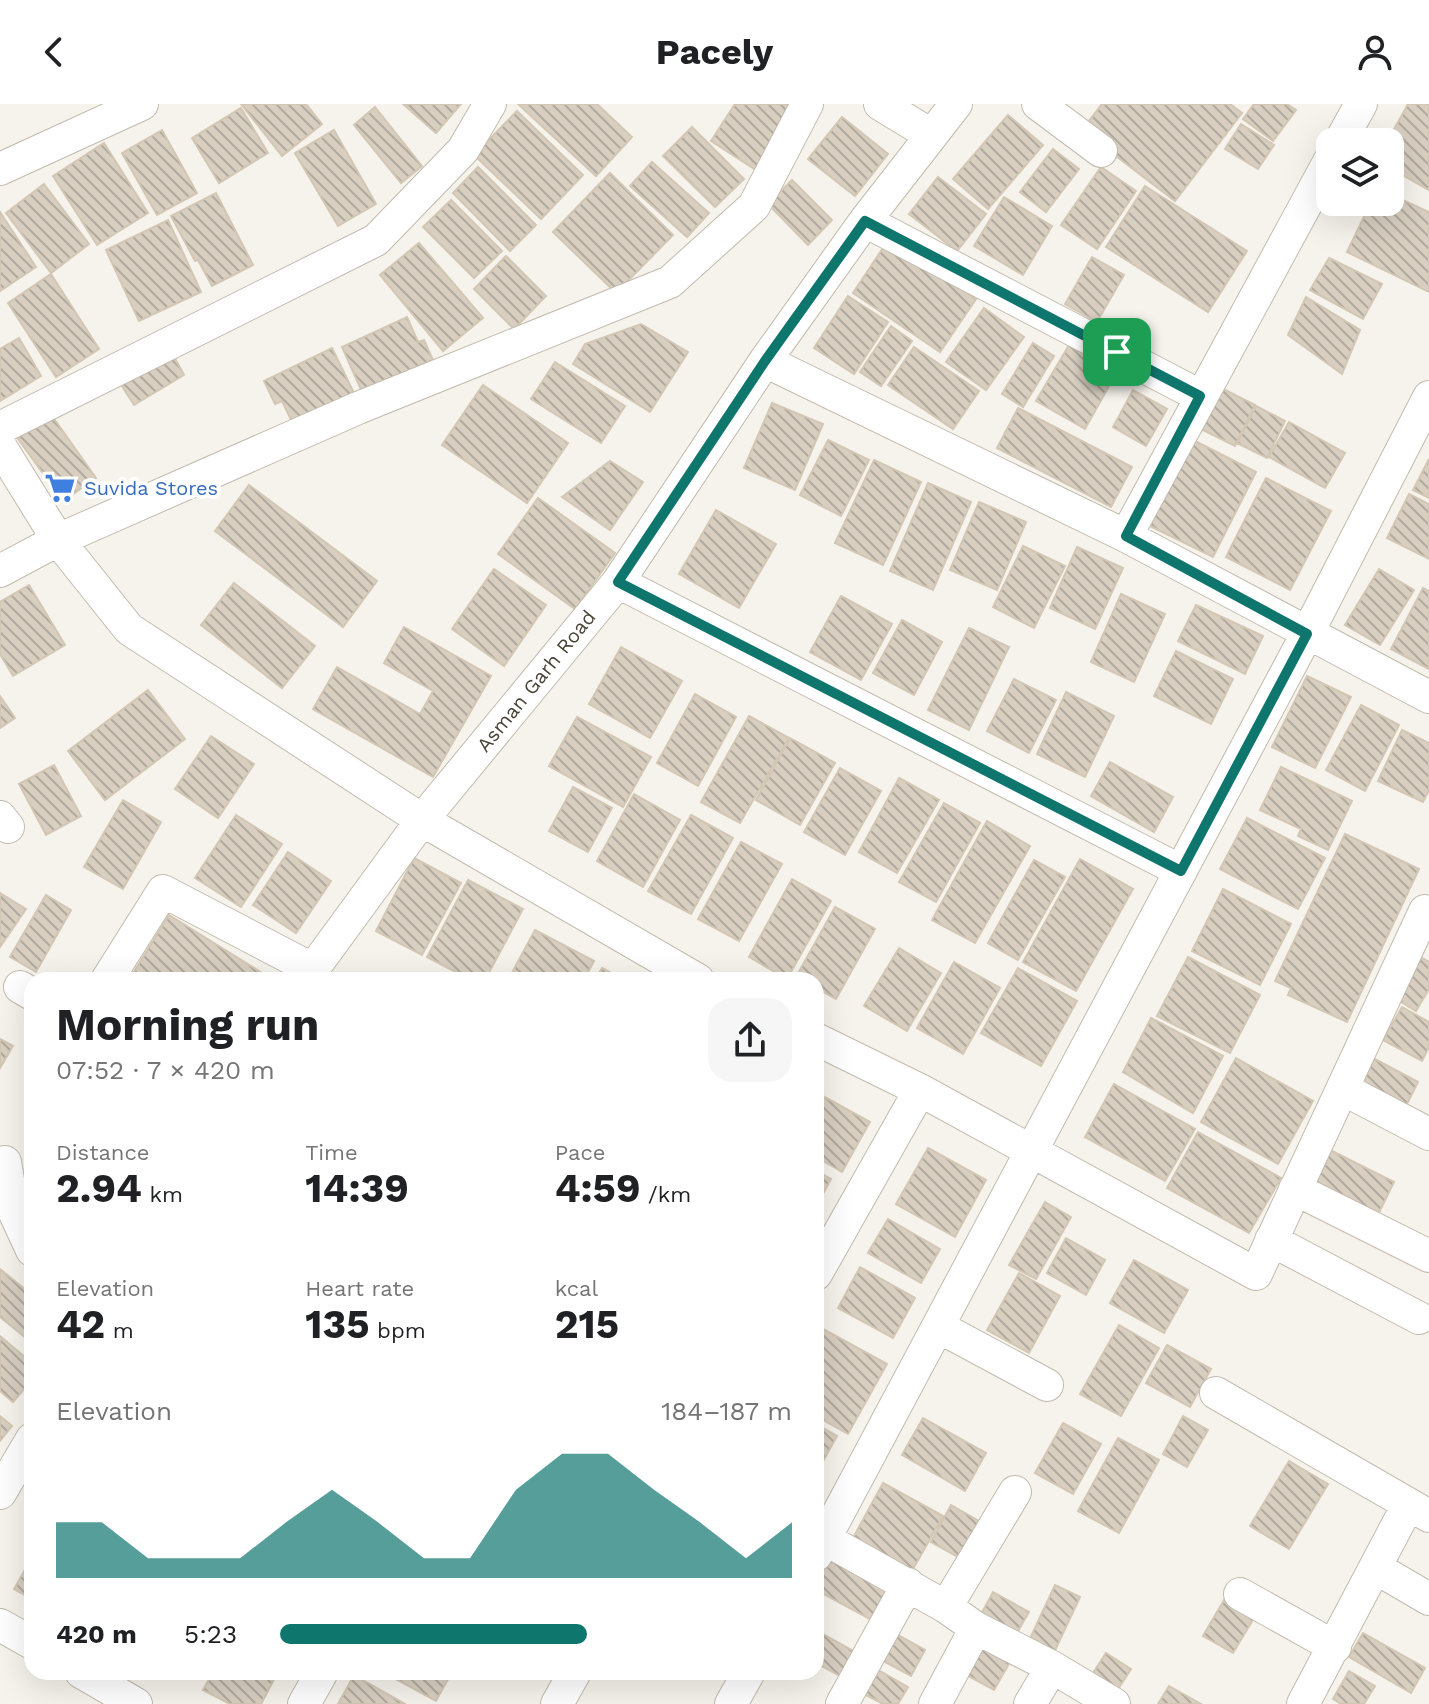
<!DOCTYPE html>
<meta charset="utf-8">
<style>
body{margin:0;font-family:"Work Sans",sans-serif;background:#f6f6f6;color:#202124;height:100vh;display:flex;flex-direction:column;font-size:30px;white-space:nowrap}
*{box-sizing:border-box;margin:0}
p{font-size:26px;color:#757577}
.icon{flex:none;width:44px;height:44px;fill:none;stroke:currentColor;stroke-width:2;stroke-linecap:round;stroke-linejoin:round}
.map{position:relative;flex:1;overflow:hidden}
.side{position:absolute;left:24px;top:868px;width:800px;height:708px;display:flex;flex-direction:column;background:#fff;border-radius:24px;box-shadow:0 8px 32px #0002}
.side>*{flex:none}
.buttons{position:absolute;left:1316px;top:24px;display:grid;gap:16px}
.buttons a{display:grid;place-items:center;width:88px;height:88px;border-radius:16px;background:#fff;box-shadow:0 8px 32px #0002;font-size:40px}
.pin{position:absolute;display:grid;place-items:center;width:68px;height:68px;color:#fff;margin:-34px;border-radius:16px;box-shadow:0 4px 12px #0006}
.round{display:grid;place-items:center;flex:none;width:84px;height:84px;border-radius:24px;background:#f6f6f6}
.head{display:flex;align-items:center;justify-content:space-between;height:136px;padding:0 32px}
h1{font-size:44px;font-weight:700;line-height:60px}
.metrics{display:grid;grid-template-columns:repeat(3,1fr);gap:12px;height:136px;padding:8px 32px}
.metrics div{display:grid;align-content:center}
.metrics b{font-size:40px;font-weight:700}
.metrics small{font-size:22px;font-weight:400}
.metrics p{font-size:22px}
.chart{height:224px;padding:16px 32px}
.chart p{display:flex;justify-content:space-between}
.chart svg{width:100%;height:144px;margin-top:8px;fill:#0f766e;opacity:.7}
ul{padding:0 32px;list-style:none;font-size:26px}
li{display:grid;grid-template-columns:128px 96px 1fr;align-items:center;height:60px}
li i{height:20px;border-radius:10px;background:#0f766e}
header{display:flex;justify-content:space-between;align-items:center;height:104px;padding:0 32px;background:#fff;font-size:36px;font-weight:700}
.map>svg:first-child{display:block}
.building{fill:url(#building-back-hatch);stroke:#d3c7b4;stroke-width:2}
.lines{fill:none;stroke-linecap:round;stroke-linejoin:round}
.minor-casing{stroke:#c2bbae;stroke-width:34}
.minor{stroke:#fff;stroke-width:32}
.route-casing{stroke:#fff;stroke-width:16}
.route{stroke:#0f766e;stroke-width:10}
.labels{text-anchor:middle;stroke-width:8;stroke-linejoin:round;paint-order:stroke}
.shop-label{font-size:20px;fill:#366cbe;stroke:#fff;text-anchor:start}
.street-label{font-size:20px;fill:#4b4439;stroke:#fff}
</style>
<header><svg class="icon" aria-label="back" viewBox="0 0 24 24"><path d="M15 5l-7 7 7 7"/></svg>Pacely<svg class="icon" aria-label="person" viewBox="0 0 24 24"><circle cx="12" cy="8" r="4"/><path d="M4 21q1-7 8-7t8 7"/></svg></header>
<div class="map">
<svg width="1429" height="1600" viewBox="0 0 1429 1600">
<defs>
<pattern id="building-back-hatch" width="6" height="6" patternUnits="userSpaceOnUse" patternTransform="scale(2)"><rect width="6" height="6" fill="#d8cfc1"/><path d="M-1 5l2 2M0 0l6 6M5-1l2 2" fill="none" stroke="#b1aa9e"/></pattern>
</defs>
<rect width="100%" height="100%" fill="#f6f3ec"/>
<!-- building -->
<path class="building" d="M241,0H306L322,20L282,52Z
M403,0H461L436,29Z
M518,0H597L632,33L596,72Z
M735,0H799L756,66L711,37Z
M1102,0H1230L1242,9L1175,97L1082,26Z
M1254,0H1287L1296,6L1273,37L1243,15Z
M1408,0H1429V86L1390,64V38H1387Z
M375,3L422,62L401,79L354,21Z
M241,4L268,49L219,79L192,34Z
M517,7L583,71L541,115L474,51Z
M1008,11L1043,41L988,105L953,75Z
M842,13L888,50L855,92L808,55Z
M1241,20L1274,41L1258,65L1225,45Z
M692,23L744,75L715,103L663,52Z
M162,26L197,89L157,111L122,49Z
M334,26L376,100L338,122L295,49Z
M104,39L148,109L97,141L53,72Z
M1053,45L1079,65L1046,108L1020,88Z
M652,58L709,109L687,133L630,82Z
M478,63L536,121L510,147L453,89Z
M1101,63L1136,87L1097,145L1061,121Z
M610,69L673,131L616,189L553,128Z
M938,73L986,110L957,147L909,110Z
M792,76L832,116L808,141L768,100Z
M44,80L89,140L51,169L6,109Z
M1145,82L1247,147L1208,208L1106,143Z
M216,89L253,161L212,182L198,156L195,157L171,112Z
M1390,90L1429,108V188L1347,148L1371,98H1390Z
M1004,93L1052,122L1023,171L974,142Z
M451,96L502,147L474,174L423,123Z
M0,108L36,163L0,187Z
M168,116L201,188L139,217L106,146Z
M889,135L976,195L940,248L853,189Z
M419,139L483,214L443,247L380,171Z
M506,152L546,192L514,225L474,185Z
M1092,153L1124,171L1097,218L1065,200Z
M1329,154L1382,180L1363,215L1310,186Z
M51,170L99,245L56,273L8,199Z
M848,192L888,218L854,270L814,244Z
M1306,193L1360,226L1342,270L1288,231Z
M984,204L1024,233L986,286L946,258Z
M407,213L418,238L424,236L433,256L362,288L342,243Z
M641,220L688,248L650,308L573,260L585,240Z
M891,222L912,237L881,282L860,268Z
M19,234L41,272L0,297V245Z
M1033,239L1054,252L1023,303L1002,290Z
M1069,241L1117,268L1085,325L1036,297Z
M914,243L979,287L953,325L888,281Z
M332,244L355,291L293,320L282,297L275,300L264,277Z
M172,249L184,271L134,301L120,279Z
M555,258L625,302L601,339L531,295Z
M483,281L568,339L527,399L442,341Z
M1221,284L1255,301L1235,342L1201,325Z
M1133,286L1167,305L1146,342L1113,323Z
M772,299L823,320L795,386L744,364Z
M1256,302L1285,317L1267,354L1237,339Z
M1018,304L1132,363L1111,403L997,344Z
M50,309L96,374L63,397L16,332Z
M1289,318L1345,349L1325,384L1269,353Z
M1191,335L1256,368L1213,453L1148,421Z
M828,336L869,356L841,412L800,391Z
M1429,355V394L1413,386Z
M874,356L921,378L883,461L835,439Z
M610,357L643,378L610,426L562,393Z
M1266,374L1331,407L1290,486L1226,453Z
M928,379L971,398L933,486L890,467Z
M249,381L377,477L343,523L215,427Z
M1409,390L1429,400V455L1387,434Z
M538,394L615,449L575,505L498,450Z
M979,398L1026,418L997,486L950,466Z
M716,406L776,440L739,504L679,470Z
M1023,442L1065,462L1034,524L993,503Z
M1077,443L1123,464L1095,525L1050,504Z
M494,465L546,501L504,562L452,525Z
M1379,465L1414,486L1380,541L1345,521Z
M234,479L315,542L282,584L201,521Z
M29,481L65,541L13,572L0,550V498Z
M1423,484L1429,487V565L1391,545Z
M1121,490L1165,510L1134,578L1091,558Z
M841,492L892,520L861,576L810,548Z
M1196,501L1263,532L1245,570L1178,537Z
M902,516L942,538L914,591L873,569Z
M404,523L491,572L433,673L313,605L337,563L420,610L433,587L384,559Z
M969,524L1009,543L969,626L928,606Z
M621,543L682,577L650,634L589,600Z
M1176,547L1233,575L1211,620L1154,592Z
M1307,572L1351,593L1315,664L1272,643Z
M1014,575L1056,596L1029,649L987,627Z
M148,586L185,635L105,696L68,647Z
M1066,588L1114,612L1085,673L1037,650Z
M695,590L736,613L698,682L657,659Z
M0,592L15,614L0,624Z
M1361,601L1399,621L1365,687L1326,666Z
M749,612L789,634L740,719L701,698Z
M577,613L651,653L623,703L549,662Z
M1402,626L1429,639V686L1423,698L1378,677Z
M211,632L254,660L218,714L175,685Z
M790,634L835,659L800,721L756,696Z
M1110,658L1173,693L1154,728L1091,692Z
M54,661L81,712L46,731L19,680Z
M1281,663L1352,697L1328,746L1298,732L1301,725L1260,706Z
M840,664L881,687L845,751L804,728Z
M899,674L939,696L897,769L859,748Z
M573,683L612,704L588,748L549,727Z
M634,690L680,716L643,783L597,757Z
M123,696L161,718L123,785L84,763Z
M944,699L980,719L936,798L899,778Z
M236,711L282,740L241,803L195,774Z
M691,711L733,734L691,810L648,787Z
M1247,714L1325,754L1298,805L1220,765Z
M987,717L1030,742L975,839L932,816Z
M1345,730L1419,765L1347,918L1288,891L1291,884L1275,877Z
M741,738L782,760L739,837L698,815Z
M288,748L331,777L296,829L253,801Z
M414,754L461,779L422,851L376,827Z
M1080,755L1133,785L1076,887L1023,858Z
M1034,756L1065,773L1018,856L988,839Z
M792,775L831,797L787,875L749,853Z
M468,776L523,805L485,876H471L427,853Z
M1223,785L1291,820L1260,881L1192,847Z
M0,789L26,805L0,843Z
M46,791L71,806L36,868L10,853Z
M835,803L875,825L836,895L816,884V876H802L796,873Z
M169,811L267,872L265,876H129Z
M535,826L594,857L584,876H508Z
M899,844L941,869L907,927L864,902Z
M1417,851L1429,858V885L1416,907L1393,893Z
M1188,853L1260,891L1230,949L1157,912Z
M954,858L1000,884L963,950L917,924Z
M602,864L624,876H595Z
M1018,864L1077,897L1041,962L981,929Z
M1402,903L1429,918V943L1422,957L1383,936Z
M1151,914L1223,952L1193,1009L1123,968Z
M0,935L13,942L0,964Z
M1371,953L1418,978L1403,1008L1355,983Z
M1236,954L1313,997L1278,1060L1201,1018Z
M1114,980L1195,1025L1165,1077L1085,1033Z
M819,990L870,1018L842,1068L816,1053V996Z
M1198,1028L1281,1074L1249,1129L1167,1084Z
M928,1044L986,1076L955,1133L896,1100Z
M1330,1046L1394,1078L1375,1117L1310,1084Z
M816,1067L831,1075L816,1103Z
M1045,1098L1071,1113L1036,1175L1009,1161Z
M888,1115L940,1145L921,1179L868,1149Z
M1066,1134L1105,1156L1086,1191L1047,1169Z
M1134,1156L1188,1186L1164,1229L1110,1199Z
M860,1163L915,1194L893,1234L838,1204Z
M0,1165L32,1191V1239L0,1213Z
M1019,1169L1060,1192L1029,1249L987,1226Z
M1119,1221L1159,1244L1121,1312L1080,1290Z
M823,1225L887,1260L848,1330L816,1312V1237Z
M0,1232L32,1259V1276L13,1298L0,1287Z
M1167,1241L1211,1265L1190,1303L1146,1279Z
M0,1312L12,1322L0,1337Z
M1183,1312L1208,1326L1187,1363L1163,1350Z
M923,1314L986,1349L965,1387L902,1351Z
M1063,1319L1101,1340L1073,1390L1035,1369Z
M816,1320L837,1332L816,1370Z
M1118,1334L1159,1356L1119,1429L1078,1407Z
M1289,1357L1328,1380L1289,1445L1250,1422Z
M883,1379L943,1412L912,1467L853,1434Z
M951,1401L988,1422L967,1458L931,1438Z
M32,1453V1495L14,1485Z
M828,1453L893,1489L877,1519L816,1486V1475Z
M1055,1481L1080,1493L1051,1555L1026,1543Z
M993,1488L1029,1508L1014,1534L979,1514Z
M1227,1491L1257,1509L1233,1549L1203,1532Z
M816,1526L862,1552L849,1577L816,1559Z
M891,1527L925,1546L911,1572L876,1553Z
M1363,1529L1425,1564L1411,1589L1349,1553Z
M978,1537L1011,1556L994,1586L961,1568Z
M1106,1549L1131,1565L1113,1593L1088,1577Z
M875,1564L908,1583L898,1600H883L862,1589Z
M1349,1567L1375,1582L1364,1600H1341L1333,1595Z
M213,1568H278L261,1600H230L203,1586Z
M383,1568H452L436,1597Z
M354,1571L405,1600H338Z
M1169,1582L1201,1600H1158Z"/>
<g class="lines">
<!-- minor casing -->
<g class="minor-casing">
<path id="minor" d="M880,0L931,31
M1038,0L1101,47
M1340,38L1361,0
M0,65L142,0
M865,117L1200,292
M765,257L1126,432L1429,593
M0,324L376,136L463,46L490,0
M0,342L58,436L129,525L422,716L698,876
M1126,432L1330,56
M0,467L58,436L358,304L670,178L754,102L807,0
M618,478L1181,767
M0,713L8,723
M107,876L163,787L312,865
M305,876L422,716L618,478L765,257L865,117L956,0
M20,883L32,890
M816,935L920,986L1256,1170L1425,807L1429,809
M1343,985L1429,1030
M5,1058L13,1105L32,1146
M1295,1085L1429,1152
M1271,1136L1419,1214
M816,1170L920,986
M939,1223L1047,1281
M1216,1289L1429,1412
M0,1389L32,1335
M825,1435L946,1503L976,1524L1052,1563L1114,1600
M816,1451L1307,530L1429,293
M1376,1464L1429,1495
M1240,1490L1335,1543
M946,1503L1015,1388
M0,1521L32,1539
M81,1568L136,1600
M304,1600L322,1568
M557,1600L575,1568
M731,1600L749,1568
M842,1600L908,1480
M935,1600L976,1524
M1030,1600L1052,1563
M1303,1600L1408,1401"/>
</g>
<!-- minor -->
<use href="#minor" class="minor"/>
</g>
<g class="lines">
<!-- route casing -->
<g class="route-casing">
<path id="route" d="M865,117L1200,292L1126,432L1307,530L1181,767L618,478L765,257Z"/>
</g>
<!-- route -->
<use href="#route" class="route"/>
</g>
<!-- icons -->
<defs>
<g id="supermarket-bare" transform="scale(2.4)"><path d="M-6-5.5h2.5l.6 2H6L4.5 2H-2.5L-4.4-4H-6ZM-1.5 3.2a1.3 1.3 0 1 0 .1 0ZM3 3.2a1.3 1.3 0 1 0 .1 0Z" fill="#3f7fe0" stroke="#fff" stroke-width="2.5" paint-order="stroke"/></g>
</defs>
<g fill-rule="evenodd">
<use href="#supermarket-bare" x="60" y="384"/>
</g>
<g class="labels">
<!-- shop labels -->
<g class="shop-label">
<text x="84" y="391">Suvida Stores</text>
</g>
<!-- street labels -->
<g class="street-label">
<text transform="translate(536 577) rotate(-51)" y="7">Asman Garh Road</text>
</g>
</g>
</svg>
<div class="buttons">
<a><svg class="icon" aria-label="layers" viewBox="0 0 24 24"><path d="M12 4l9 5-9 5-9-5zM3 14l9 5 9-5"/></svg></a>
</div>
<div class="pin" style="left:1117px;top:248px;background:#1e9e55"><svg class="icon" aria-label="arrive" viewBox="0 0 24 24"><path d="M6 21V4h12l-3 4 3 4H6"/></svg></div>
<section class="side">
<div class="head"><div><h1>Morning run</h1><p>07:52 · 7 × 420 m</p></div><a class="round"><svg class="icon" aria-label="share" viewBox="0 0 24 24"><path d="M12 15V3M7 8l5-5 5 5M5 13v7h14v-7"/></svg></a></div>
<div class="metrics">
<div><p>Distance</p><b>2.94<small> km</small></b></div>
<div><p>Time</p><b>14:39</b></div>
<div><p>Pace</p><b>4:59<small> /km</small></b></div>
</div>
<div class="metrics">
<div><p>Elevation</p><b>42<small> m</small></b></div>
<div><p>Heart rate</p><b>135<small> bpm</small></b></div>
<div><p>kcal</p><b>215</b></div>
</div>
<div class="chart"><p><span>Elevation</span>184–187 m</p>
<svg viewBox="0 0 160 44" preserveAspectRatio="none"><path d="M0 44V27L10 27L20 38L30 38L40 38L50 27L60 17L70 27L80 38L90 38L100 17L110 6L120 6L130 17L140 27L150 38L160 27V44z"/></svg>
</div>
<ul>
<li><b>420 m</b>5:23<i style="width:60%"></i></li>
</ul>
</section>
</div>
